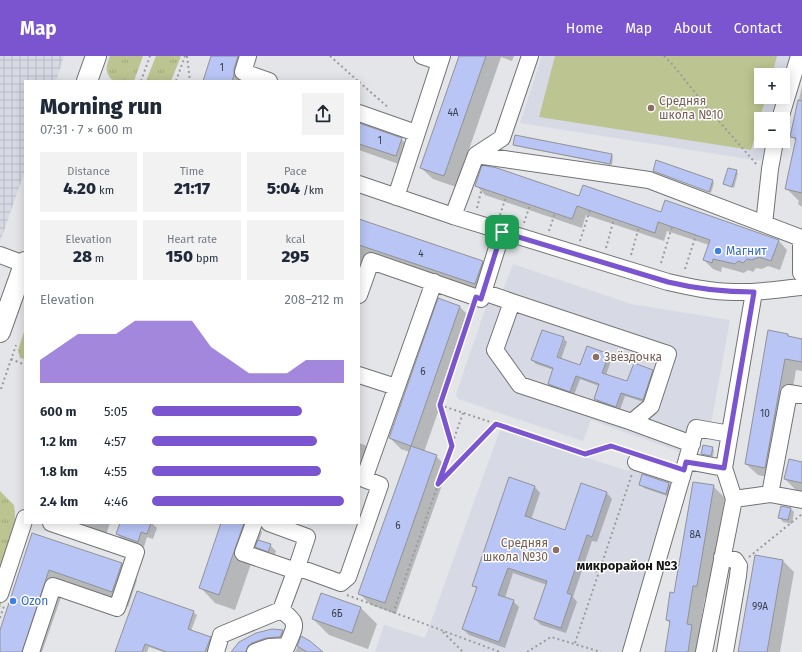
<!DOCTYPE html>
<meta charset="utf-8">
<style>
body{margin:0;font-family:"Fira Sans",sans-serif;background:#f2f2f3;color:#1f2937;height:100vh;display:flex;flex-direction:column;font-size:15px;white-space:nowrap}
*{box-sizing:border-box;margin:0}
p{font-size:13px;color:#747a83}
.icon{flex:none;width:22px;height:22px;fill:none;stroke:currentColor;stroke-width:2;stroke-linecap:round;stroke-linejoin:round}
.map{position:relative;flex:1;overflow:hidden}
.side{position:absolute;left:24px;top:24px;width:336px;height:444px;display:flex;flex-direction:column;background:#fff;border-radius:0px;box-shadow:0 2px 10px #0003}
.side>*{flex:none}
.fabs{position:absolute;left:754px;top:12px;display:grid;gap:8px}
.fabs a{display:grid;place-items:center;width:36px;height:36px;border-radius:0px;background:#fff;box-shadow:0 2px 10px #0003;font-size:20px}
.pin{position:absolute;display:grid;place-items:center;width:34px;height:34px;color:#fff;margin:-17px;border-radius:8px;box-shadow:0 2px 6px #0006}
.round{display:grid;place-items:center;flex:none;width:42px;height:42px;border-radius:0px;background:#f2f2f3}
.headline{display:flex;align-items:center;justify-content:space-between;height:68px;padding:0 16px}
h1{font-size:22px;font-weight:800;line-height:30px}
.stats{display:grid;grid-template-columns:repeat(3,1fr);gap:6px;height:68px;padding:4px 16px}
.stats div{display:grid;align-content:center;border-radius:0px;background:#f2f2f3;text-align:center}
.stats b{font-size:17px;font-weight:800}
.stats small{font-size:11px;font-weight:400}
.stats p{font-size:11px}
.chart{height:112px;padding:8px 16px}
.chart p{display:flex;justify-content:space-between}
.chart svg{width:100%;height:72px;margin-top:4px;fill:#7b55cf;opacity:.7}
ul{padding:0 16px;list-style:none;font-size:13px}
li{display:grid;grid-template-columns:64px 48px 1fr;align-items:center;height:30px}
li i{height:10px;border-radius:5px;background:#7b55cf}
header{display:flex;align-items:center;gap:24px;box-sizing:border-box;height:56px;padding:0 20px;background:#7b55cf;color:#fff}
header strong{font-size:19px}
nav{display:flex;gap:22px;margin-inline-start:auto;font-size:14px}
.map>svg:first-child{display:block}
.built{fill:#d7dae4}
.industrial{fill:url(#industrial-grid)}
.grass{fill:url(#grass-tufts)}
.garden{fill:#bcc491}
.shadow{fill:#0003}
.building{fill:#b8c5f5;stroke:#929395}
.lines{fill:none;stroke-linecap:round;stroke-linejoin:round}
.minor-casing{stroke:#727375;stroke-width:18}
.major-casing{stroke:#727375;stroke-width:22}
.path{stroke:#9b9b9e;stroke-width:2;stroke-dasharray:2 3;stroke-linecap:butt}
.minor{stroke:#fff;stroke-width:16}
.major{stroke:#fff;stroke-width:20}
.route-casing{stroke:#fff;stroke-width:8}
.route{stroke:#7b55cf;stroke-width:5}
.education-dot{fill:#8d6e63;stroke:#fff;stroke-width:1.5}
.shop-dot{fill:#3f7fe0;stroke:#fff;stroke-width:1.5}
.labels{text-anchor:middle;stroke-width:3;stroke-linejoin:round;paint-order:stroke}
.number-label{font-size:10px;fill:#3c404c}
.education-label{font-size:12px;fill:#785e54;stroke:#fff;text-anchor:start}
.shop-label{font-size:12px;fill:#366cbe;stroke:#fff;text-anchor:start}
.neighbourhood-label{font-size:13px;font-weight:bold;fill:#131314;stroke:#fff}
</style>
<header>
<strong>Map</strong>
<nav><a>Home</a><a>Map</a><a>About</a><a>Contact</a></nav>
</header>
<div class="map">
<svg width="802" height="596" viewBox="0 0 802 596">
<defs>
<pattern id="industrial-grid" width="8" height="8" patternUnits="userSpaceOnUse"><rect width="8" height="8" fill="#d7dae4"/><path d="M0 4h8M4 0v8" fill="none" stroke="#b8bac3"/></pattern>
<pattern id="grass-tufts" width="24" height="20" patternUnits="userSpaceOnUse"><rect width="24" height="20" fill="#bcc491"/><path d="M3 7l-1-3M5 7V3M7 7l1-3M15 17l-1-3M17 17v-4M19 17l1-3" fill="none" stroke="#a1a87c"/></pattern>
</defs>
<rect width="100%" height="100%" fill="#e4e5e8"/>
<!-- built -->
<path class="built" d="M542,0H795L783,36V19H761V41H781L774,63H761V85H767L761,105L520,67Z
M513,208L631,248L730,264L711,368L694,364L683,397L591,364L583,385L458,343L456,338L489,242L499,245Z
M500,374L628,415L635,400L679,415L624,596H375L384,569L425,582Z"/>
<!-- industrial -->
<path class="industrial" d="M0,0H64L56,25H25V114L0,186Z"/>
<!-- grass -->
<path class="grass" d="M110,0H143L134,25H113C104,16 106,11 110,0Z
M156,0H181L171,25H146Z
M25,273V303L20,302L18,294Z
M0,435L14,449L18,494L0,552Z"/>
<!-- garden -->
<path class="garden" d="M555,0H777L772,19H761V41H766L751,94L539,61Z"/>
<!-- shadow -->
<path class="shadow" d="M212,0H255L245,25H204Z
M460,0H514L512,5L501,1L456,131L433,123L421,112Z
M802,30V151L798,148L799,145L787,133L797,86L791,80Z
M359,68L401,83L413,94L407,111L359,94Z
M514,89L612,99L613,101L612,109L516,90Z
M729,113L738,117L734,132L724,128Z
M654,115L712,125L714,127L711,137Z
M476,129L580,141L662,157L778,184L787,194L780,214L768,210L762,213L756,212L753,216L748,214L744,217L722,211L721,216L713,213L704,204L709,189L667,175L664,185L586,159L582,172L485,139Z
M359,164L482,206L494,218L487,239L369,199L359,228Z
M460,251L471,262L424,396L436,400L448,412L396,558L371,549L360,538L410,396L401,393L390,382Z
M542,275L564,283H562L555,305L556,306L564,283L567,286L561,303L581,310L587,291L609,298L612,302L606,319L628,327L634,308L652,315L656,318L647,347L625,340L620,354L599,347L595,343L599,330L580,323L574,339L553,332L549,328L554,314L536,308L532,304Z
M788,279L791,282L802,284V315L796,314L777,423L758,419L746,408Z
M359,387L365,389L376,401L359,419Z
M712,392L714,394L713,401L704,399L702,398Z
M802,407V436L797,435L785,423Z
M643,419L669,428L673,432L670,441L644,432L640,428Z
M713,430L725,442L708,541H705L699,577L703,581L701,596H666L671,568L667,564L675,538Z
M535,431L540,437L531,464L565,475L607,437L612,443L597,486L592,485L573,541L577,546L566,577L541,569L535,563L547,529L513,517L505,542L513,545L519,551L505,592L469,579L463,573L477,533L473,529Z
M790,452L794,456L792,468L783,466L780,462Z
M71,467H110L106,479Z
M121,467H152L157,472L153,483L147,481L144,491L123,484L117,478Z
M222,467H253L262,476L259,485L270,489L276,495L274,501L262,497L257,491L235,554L215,547L200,531Z
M33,478L122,508L137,524L128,551L65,530L42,596H0V577Z
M783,505L794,516L780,596H739Z
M322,538L361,552L377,568L368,593L329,579L313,563Z
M193,556L197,559L191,575L210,582L214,585L210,596H163L149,591L147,596H116Z
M272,574L283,575L284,577L282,582L268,583L250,591L247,596H233Z
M302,582L321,596H295Z"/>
<!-- building -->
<path class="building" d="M211,0H238L234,13V19L232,25H203Z
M459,0H486L444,120L420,112Z
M798,44L802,45V137L785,133L796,82L790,81Z
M359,67L402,82L396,100L359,88Z
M515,79L612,98L610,108L513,89Z
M656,104L713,124L709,136L653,115Z
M482,109L497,112L579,140L583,129L661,156L665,144L779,184L771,205L759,201L752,204L747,203L743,207L738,205L735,208L713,203L712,207L703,204L710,184L658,166L655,177L577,150L572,163L475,130Z
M728,112L737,114L732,131L723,128Z
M359,163L483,205L475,228L359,189Z
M438,242L460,250L411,390L389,382Z
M542,274L564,281L557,301L580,309L587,290L609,298L602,317L627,325L634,307L653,314L643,344L621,337L616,351L594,343L599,328L576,320L570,336L548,328L553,312L531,304Z
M768,274L788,278V280L802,283V306L785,303L765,412L745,408Z
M703,389L713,391L711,400L701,398Z
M411,390L437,399L385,547L358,538Z
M789,403L802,406V427L784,423Z
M642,418L669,427L666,438L639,429Z
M509,421L535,430L525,460L565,474L581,427L607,436L592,481L587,479L567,537L572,539L561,572L534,563L547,525L508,512L498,539L514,544L499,586L462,573L477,531L472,530Z
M693,426L714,429L697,530H693L687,568L692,569L688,596H665L670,565L666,564L670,536L674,537Z
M781,450L791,452L788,464L778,462Z
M120,467H151L147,478L141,476L138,486L116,478Z
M221,467H244L219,539L199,532Z
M32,477L122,507L112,536L49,514L22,596H0V574Z
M258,484L271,488L268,496L255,491Z
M755,499L783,504L767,596H738Z
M137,535L194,555L188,573L211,581L205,596H167L145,588L142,596H115Z
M321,537L361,551L352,577L312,563Z
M272,573L283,574L280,581L266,582L252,587L248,590L246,596H231L239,586L256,577Z
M301,580L310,585L323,596H307L297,590Z"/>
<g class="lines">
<!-- minor casing -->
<g class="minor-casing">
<path id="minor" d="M248,0L243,16L269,25
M422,0L440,6
M359,57L416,77
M780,63L799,0
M476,99L649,124L801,182V217
M359,128L453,160L668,226C690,231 712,236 735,236C757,237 780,233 802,231
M396,141L442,0
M453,160L476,99L502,82L530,0
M764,168L770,113L775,85
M0,199L24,208
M483,236L512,246L495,294L520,329L632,366L651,350L668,298L512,246
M359,239L371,205L481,243L502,176
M359,319L396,331
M632,366L692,388
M687,405L724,412L754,236
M636,406L682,421
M770,438L789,337L802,339
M734,443L770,438L802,444
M254,467L243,497L296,515
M269,467L307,481L297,511
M722,501L735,504L739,510L738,520L725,596
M0,538L25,462
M31,596L53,530L117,552L136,496L51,467
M216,596L221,579L281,554L297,511L341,527L348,521L380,429L364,423L434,226
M255,596L269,591L287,590C295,569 300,568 281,554
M631,596L696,372L730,378
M704,596L734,443L724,412"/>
</g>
<!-- major casing -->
<g class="major-casing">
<path id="major" d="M87,25L96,0
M0,276L25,206"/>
</g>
<!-- path -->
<path class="path" d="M187,0L190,25
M330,0L358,25
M664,0L673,9L705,49L757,109
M141,25L150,0
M176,25L185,0
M359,26L389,52
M477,152L482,132
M500,159L506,141
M524,167L530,149
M549,175L555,157
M580,185L590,154
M606,192L614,163
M631,199L639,171
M661,207L672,171
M685,213L696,179
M11,303L25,309
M1,333L16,289
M440,349L585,398L611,390L628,395
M451,389L440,349L471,254
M439,427L496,368
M749,501L802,458
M576,509L598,516
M347,539L500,596
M393,557L463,357
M0,562L4,550
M443,576L463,596
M575,587L632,418
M527,596L551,581L601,596"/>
<!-- minor -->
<use href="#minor" class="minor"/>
<!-- major -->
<use href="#major" class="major"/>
</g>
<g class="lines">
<!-- route casing -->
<g class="route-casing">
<path id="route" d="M502,176L668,226C697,233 725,236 754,236L724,412L686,406L684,414L611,390L585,398L496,368L438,428L452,390L440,349L476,241L481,243Z"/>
</g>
<!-- route -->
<use href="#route" class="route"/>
</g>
<!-- markers -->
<g class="education-dot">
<circle cx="651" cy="52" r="4"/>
<circle cx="596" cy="301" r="4"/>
<circle cx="556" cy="494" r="4"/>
</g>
<g class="shop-dot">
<circle cx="718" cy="195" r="4"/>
<circle cx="13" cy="545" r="4"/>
</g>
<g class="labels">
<!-- number labels -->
<g class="number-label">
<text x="222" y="15">1</text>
<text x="453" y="60">4А</text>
<text x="380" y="88">1</text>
<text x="421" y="201">4</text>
<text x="423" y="319">6</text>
<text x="765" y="361">10</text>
<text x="398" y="473">6</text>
<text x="695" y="482">8А</text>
<text x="760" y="554">99А</text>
<text x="337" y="561">6Б</text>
</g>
<!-- education labels -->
<g class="education-label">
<text x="659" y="49">Средняя<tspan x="659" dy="14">школа №10</tspan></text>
<text x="604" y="305">Звёздочка</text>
<text x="548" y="491" text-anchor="end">Средняя<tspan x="548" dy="14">школа №30</tspan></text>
</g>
<!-- shop labels -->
<g class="shop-label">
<text x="726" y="199">Магнит</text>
<text x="21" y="549">Ozon</text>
</g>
<!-- neighbourhood labels -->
<g class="neighbourhood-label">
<text x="627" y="514">микрорайон №3</text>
</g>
</g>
</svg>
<div class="fabs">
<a>+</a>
<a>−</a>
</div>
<div class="pin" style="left:502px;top:176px;background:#1e9e55"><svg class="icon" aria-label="arrive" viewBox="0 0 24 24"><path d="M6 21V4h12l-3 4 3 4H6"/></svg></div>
<section class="side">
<div class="headline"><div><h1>Morning run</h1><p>07:31 · 7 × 600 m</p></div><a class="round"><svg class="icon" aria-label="share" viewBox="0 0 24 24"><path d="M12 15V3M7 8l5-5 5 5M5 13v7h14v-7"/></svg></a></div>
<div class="stats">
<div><p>Distance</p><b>4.20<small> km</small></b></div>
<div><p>Time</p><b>21:17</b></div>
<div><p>Pace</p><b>5:04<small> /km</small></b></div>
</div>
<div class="stats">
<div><p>Elevation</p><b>28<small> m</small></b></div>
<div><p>Heart rate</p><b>150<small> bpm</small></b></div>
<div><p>kcal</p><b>295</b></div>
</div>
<div class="chart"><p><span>Elevation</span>208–212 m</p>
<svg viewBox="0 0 160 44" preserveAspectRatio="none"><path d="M0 44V30L10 22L20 14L30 14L40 14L50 6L60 6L70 6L80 6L90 22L100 30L110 38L120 38L130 38L140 30L150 30L160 30V44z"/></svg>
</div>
<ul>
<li><b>600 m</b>5:05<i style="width:78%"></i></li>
<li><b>1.2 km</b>4:57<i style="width:86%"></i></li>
<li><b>1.8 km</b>4:55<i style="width:88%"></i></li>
<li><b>2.4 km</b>4:46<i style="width:100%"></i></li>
</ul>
</section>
</div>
